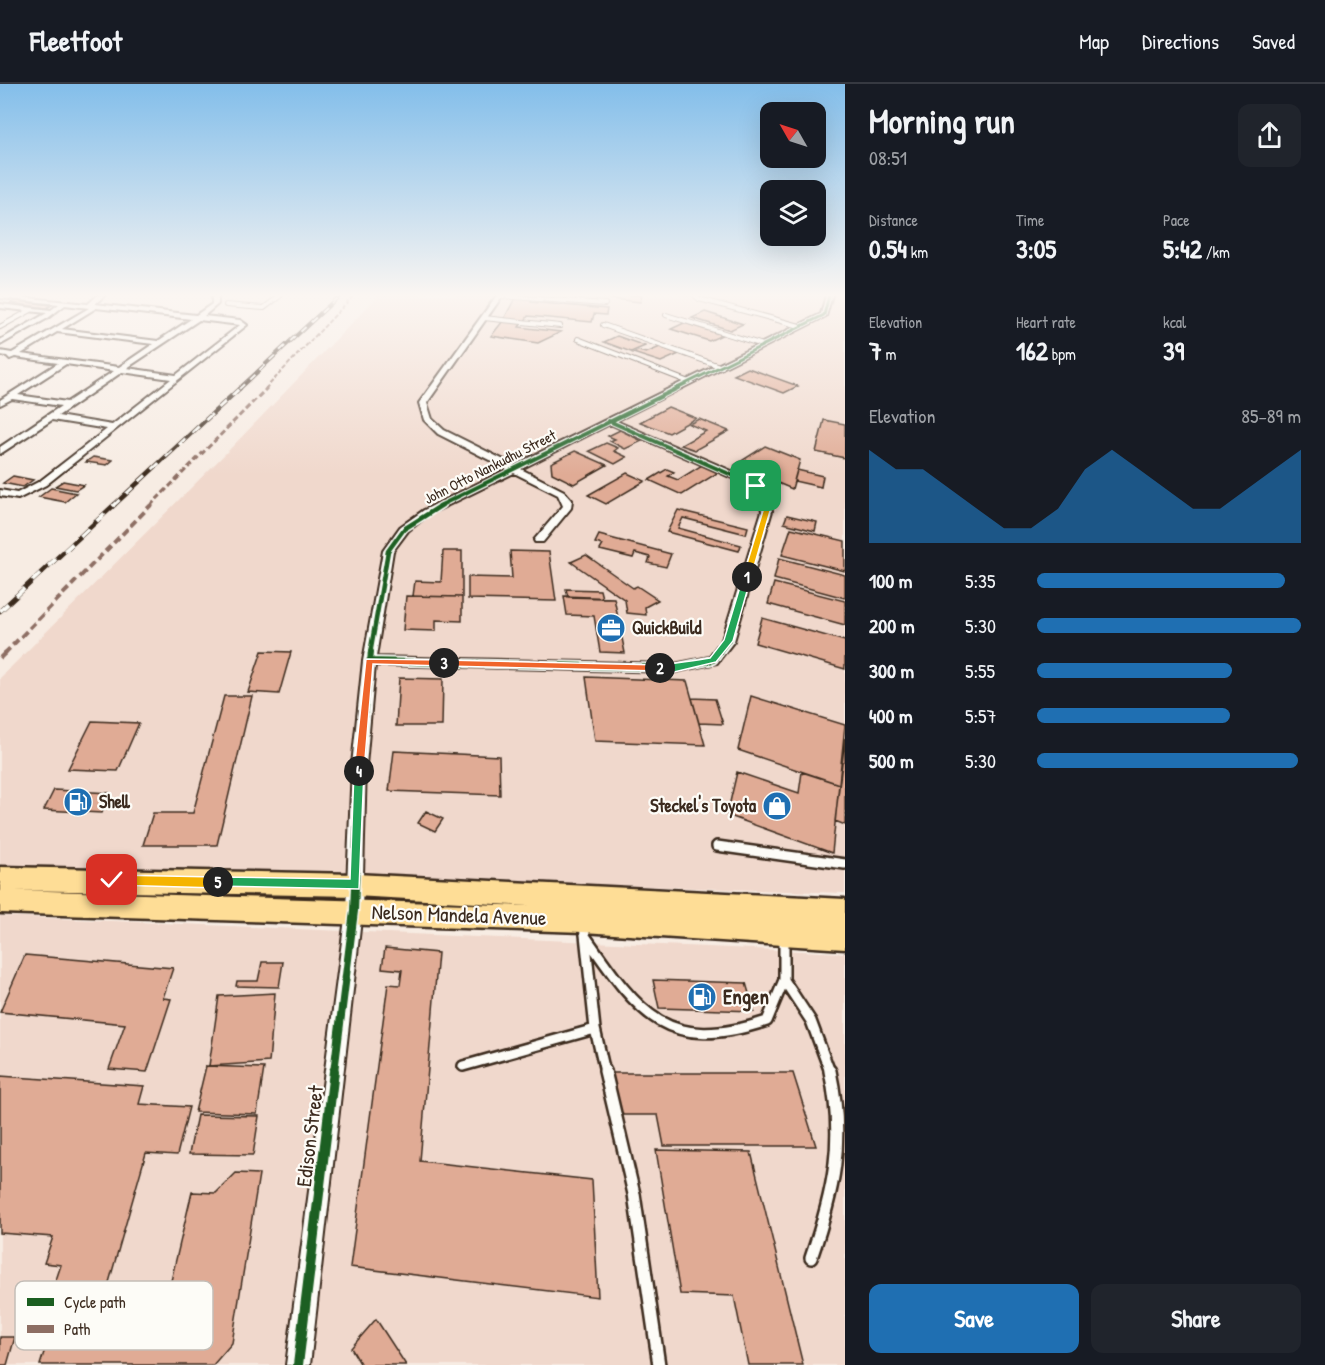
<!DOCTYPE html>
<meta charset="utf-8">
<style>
body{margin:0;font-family:"Patrick Hand",sans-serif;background:#20242c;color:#f1f3f6;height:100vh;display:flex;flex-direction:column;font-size:22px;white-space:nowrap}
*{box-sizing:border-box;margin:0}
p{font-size:20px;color:#9ea1a6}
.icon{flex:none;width:33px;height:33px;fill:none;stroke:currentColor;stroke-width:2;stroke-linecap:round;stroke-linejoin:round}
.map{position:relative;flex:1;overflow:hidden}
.side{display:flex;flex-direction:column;background:#171b24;width:480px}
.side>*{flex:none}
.needle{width:39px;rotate:309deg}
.controls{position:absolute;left:760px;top:18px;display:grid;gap:12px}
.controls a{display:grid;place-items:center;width:66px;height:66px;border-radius:12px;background:#171b24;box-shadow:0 6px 24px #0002;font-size:30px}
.pin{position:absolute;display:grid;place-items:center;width:51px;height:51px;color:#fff;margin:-26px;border-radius:12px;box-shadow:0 3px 9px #0006}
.km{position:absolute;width:30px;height:30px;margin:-15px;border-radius:50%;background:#222;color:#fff;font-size:16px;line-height:30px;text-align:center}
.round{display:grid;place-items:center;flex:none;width:63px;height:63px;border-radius:12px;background:#20242c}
.summary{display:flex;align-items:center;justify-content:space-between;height:102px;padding:0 24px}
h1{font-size:33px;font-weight:800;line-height:45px}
.stats{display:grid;grid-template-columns:repeat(3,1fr);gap:9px;height:102px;padding:6px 24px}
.stats div{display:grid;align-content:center}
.stats b{font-size:26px;font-weight:800}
.stats small{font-size:16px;font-weight:400}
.stats p{font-size:16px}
.chart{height:168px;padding:12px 24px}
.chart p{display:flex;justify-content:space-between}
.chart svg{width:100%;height:108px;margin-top:6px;fill:#1f6fb2;opacity:.7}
.cta{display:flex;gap:12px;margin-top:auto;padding:12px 24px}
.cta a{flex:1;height:69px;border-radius:12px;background:#1f6fb2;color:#fff;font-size:24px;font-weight:800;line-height:69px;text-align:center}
.cta a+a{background:#20242c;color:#f1f3f6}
ul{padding:0 24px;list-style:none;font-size:20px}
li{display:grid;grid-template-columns:96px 72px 1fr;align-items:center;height:45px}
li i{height:15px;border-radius:8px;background:#1f6fb2}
header{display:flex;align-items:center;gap:36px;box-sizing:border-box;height:84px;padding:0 30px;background:#171b24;border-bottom:2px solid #363941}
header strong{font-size:28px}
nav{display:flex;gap:33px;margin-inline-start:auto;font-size:21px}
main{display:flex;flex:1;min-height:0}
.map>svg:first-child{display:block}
.built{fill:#f0d8cc}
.building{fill:#e0ab95;stroke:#3b2a1e;stroke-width:1.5}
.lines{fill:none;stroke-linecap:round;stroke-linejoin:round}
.service-far2-casing{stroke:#3b2a1e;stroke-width:6}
.service-far1-casing{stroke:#3b2a1e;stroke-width:14}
.service-casing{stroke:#3b2a1e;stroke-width:16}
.minor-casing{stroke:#3b2a1e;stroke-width:4}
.primary-casing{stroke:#3b2a1e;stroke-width:5}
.service-far2{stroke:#fdfcf7;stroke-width:4}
.service-far1{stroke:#fdfcf7;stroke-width:9}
.service{stroke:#fdfcf7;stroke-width:11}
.minor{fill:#fdfcf7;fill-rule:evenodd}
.primary{fill:#fedd96;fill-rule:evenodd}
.rail-far2-casing{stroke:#3b2a1e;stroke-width:4}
.rail-far1-casing{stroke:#3b2a1e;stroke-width:4.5}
.rail-casing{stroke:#3b2a1e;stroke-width:5}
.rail-far2{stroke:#fdfcf7;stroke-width:2;stroke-dasharray:7;stroke-linecap:butt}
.rail-far1{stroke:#fdfcf7;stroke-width:3;stroke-dasharray:9;stroke-linecap:butt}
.rail{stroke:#fdfcf7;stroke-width:4;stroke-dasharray:11;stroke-linecap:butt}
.quiet-far3{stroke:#8d6e63;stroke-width:2;stroke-dasharray:4.5 2;stroke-linecap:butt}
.quiet-far2{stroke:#8d6e63;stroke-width:3;stroke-dasharray:6 3;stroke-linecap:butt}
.quiet-far1{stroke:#8d6e63;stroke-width:4;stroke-dasharray:8 4;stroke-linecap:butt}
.quiet{stroke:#8d6e63;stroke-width:4.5;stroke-dasharray:9 4.5;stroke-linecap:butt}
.cycleway-far5-casing{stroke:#fdfcf7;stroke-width:5}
.cycleway-far4-casing{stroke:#fdfcf7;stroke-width:6}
.cycleway-far3-casing{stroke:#fdfcf7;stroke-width:8}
.cycleway-far2-casing{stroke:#fdfcf7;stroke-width:10}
.cycleway-far1-casing{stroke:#fdfcf7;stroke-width:11}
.cycleway-casing{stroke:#fdfcf7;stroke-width:14}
.cycleway-far5{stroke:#1b5e20;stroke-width:3}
.cycleway-far4{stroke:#1b5e20;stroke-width:4}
.cycleway-far3{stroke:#1b5e20;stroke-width:4.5}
.cycleway-far2{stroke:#1b5e20;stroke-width:6}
.cycleway-far1{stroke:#1b5e20;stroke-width:8}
.cycleway{stroke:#1b5e20;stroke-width:10}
.split-1{fill:#f5b400;stroke:#fff;stroke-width:1.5}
.split-2{fill:#22a559;stroke:#fff;stroke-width:1.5}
.split-3{fill:#f0652b;stroke:#fff;stroke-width:1.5}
.split-4{fill:#f0652b;stroke:#fff;stroke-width:1.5}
.split-5{fill:#22a559;stroke:#fff;stroke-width:1.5}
.split-6{fill:#f5b400;stroke:#fff;stroke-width:1.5}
.labels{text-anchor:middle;stroke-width:4.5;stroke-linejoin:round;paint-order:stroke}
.far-street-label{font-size:15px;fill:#3b2a1e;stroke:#fdfcf7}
.poi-label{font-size:18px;font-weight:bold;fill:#3b2a1e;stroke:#fdfcf7;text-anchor:start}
.near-street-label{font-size:21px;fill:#3b2a1e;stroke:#fdfcf7}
.near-poi-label{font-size:21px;font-weight:bold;fill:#3b2a1e;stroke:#fdfcf7;text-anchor:start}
.key{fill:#fdfcf7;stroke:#c3bdb6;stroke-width:1.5}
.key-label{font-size:16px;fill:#3b2a1e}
</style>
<header>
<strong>Fleetfoot</strong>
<nav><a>Map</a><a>Directions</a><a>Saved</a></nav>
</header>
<main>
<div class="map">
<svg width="845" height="1281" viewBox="0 0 845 1281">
<rect width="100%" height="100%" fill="#f7ece3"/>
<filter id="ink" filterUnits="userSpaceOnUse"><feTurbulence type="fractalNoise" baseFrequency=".0167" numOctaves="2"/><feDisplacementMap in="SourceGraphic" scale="12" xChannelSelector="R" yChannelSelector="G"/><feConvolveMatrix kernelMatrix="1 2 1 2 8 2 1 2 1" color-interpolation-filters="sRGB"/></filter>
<g filter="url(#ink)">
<!-- built -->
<path class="built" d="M379,211H845V809L0,781V594L229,366Z
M0,832L845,869V1281H0Z"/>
<!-- building -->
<path class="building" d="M575,211H639L642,212L640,218Z
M515,214L532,215L531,218L607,225L606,231L594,230L592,238L528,232L525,237L504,235Z
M16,217L52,221L47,224L10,219Z
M705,228L743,240L730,246L692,234Z
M503,237L522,239L519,243L561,248L538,259L491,252Z
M684,239L722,251L709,257L671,245Z
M617,252L645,262L631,268L604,258Z
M660,263L679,270L661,278L633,269L638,267L646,269Z
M748,284L798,302L784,309L734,291Z
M668,323L696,334L669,349L640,338Z
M699,335L729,347L695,366L681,361L706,347L689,340Z
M824,336L845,340V374L816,368Z
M620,346L642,357L625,365L610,357L615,355L608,352Z
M606,359L618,364L614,367L627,373L615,380L589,367Z
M765,362L800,376L792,405L735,381Z
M575,367L607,381L574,400L552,389L551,379Z
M93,373L113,376L107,381L86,378Z
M702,381L719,388L682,411L649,396L667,385L674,388L668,392L678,396Z
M797,386L823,392L821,403L794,397Z
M627,389L645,397L606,420L588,411Z
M13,392L33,396L23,403L3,399Z
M63,397L84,401L76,406L55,402Z
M51,404L76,409L65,418L39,413Z
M678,426L748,443L746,450L683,434L678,444L741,461L739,467L667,448Z
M787,431L817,438L815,447L784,439Z
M791,444L845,457V487L782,471Z
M599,451L671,470L666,483L648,479L650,473L635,469L633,474L600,466L603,461L595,459Z
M443,467H462V513L413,512L415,497L441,498Z
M510,467L549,468L556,517L468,515V493L512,494Z
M586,471L633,504L637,502L658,516L645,523L646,531L627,529L625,516L571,478Z
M779,474L845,491V514L774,495Z
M774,499L845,517V541L768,520Z
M566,505L600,506L602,514L568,513Z
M406,512L462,513V537L436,536V547L403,546Z
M564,512L614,514L625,569L600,568L594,532L567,531Z
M762,534L845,557V585L755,559Z
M262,567L291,568L279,610L248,608Z
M586,593L687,597L705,661L595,657Z
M399,594L443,595L442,642H396Z
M224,612H252L217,761H143L153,729H193Z
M751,612L845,641L839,700L738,666Z
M692,614L715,615L723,640L699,639Z
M92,637L139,639L118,687L68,685Z
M845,654V741L835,737Z
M394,667L499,672L500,711L389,707Z
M737,688L799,709L802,688L839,700L832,769L727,731Z
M54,706L110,709L102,729L44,726Z
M426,727L443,735L435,747L418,739Z
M385,864L438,869L420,1077L592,1096L598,1213L350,1183L388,900L400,901L402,886L382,884Z
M25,871L173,884L163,914L171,915L147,988L109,985L125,940L0,928Z
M262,878H283L279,903L236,902L237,897H258Z
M653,896L746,899L754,927L659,924Z
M275,909L269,978L209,982L219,912Z
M206,982L264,984L257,1030L195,1028Z
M609,989H793L816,1062H664L658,1031H616Z
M0,992L144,1002L139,1020L189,1023L177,1071L146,1069L100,1230L46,1226L61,1181L44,1179L53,1153L0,1149Z
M197,1031L259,1032L253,1071L189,1070Z
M656,1066L751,1068L803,1281H748L734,1212L680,1210Z
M236,1089L259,1090L232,1259L213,1281H40L50,1249L132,1254L166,1218L192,1108L216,1109Z
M376,1235L406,1281H361L351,1264Z
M0,1253H15L7,1281H0Z"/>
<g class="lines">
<!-- service-far2 casing -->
<g class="service-far2-casing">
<path id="service-far2" d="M695,211L699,215L800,242
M500,212L605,220
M226,221L264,224L281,211
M666,231L763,261
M484,234L560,242
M603,241L722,283
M0,243L31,226
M578,255L689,298"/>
</g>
<!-- service-far1 casing -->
<g class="service-far1-casing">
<path id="service-far1" d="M717,762L845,780
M584,841L595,945L605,988
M586,853C640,931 667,970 767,937L784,896V854
M784,896L811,937L830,988
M463,982L595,945"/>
</g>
<!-- service casing -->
<g class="service-casing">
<path id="service" d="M605,987L634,1110L659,1281
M811,1174C834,1107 845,1057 830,987"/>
</g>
<!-- minor casing -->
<g class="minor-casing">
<path id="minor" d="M0,211L88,220L98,211H105L95,220L196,231L212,220V211H218V220L204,232L240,236L247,241L46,401L18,415L0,412V406L17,409L40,397L107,345L52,336L0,370V363L61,322L12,315L0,321V316L58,279L15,273L10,275L7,272L0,271V267L12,269L89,224L65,221L48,234L0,261V256L47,229L0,224V220L51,226L59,220L0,214ZM96,224L191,235L158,257L62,245ZM199,236L240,241L176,291L127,284ZM57,248L153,260L119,283L21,270ZM66,280L114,287L67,318L18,311ZM122,288L171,295L112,341L58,332Z
M497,211H503L427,319L432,335L444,346L514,381L821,230L826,211H832L826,232L616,337L748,394C762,401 770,411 772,427L734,557L717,579L674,588L375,581L366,681L362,827L310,1281H286L346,827L352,681L363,577L383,467L400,443L424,426L507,385L438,350L424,336L419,319ZM610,340L741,398C754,405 760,412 762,427L722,556L709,573L674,580L376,573L393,467L408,447L430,430L514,389L558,411L563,422L534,456L535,458H543L571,424L572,416L564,407L521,385Z"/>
</g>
<!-- primary casing -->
<g class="primary-casing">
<path id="primary" d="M0,783L355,790L845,815V839L817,838L845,839V865L583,848L0,829ZM15,806L355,812L530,822Z"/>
</g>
<!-- service-far2 -->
<use href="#service-far2" class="service-far2"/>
<!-- service-far1 -->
<use href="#service-far1" class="service-far1"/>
<!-- service -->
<use href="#service" class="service"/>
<!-- minor -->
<use href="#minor" class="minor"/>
<!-- primary -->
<use href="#primary" class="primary"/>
<!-- rail-far2 casing -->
<g class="rail-far2-casing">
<path id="rail-far2" d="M239,305L340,211"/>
</g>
<!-- rail-far1 casing -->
<g class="rail-far1-casing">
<path id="rail-far1" d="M113,422L240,304"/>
</g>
<!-- rail casing -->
<g class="rail-casing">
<path id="rail" d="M0,527L114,421"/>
</g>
<!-- rail-far2 -->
<use href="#rail-far2" class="rail-far2"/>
<!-- rail-far1 -->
<use href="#rail-far1" class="rail-far1"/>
<!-- rail -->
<use href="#rail" class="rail"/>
<!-- quiet-far3 -->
<path class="quiet-far3" d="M265,305L354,211"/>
<!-- quiet-far2 -->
<path class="quiet-far2" d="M150,422L267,304"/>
<!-- quiet-far1 -->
<path class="quiet-far1" d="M4,570L151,421"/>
<!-- quiet -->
<path class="quiet" d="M0,574L6,568"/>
<!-- cycleway-far5 casing -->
<g class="cycleway-far5-casing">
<path id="cycleway-far5" d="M675,305L824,231L829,211"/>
</g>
<!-- cycleway-far4 casing -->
<g class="cycleway-far4-casing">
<path id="cycleway-far4" d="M609,337L750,399L762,410L766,422
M439,422L678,304"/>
</g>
<!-- cycleway-far3 casing -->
<g class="cycleway-far3-casing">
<path id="cycleway-far3" d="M370,570L388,467L404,445L442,421
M718,570L728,557L767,427L766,421"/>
</g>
<!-- cycleway-far2 casing -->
<g class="cycleway-far2-casing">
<path id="cycleway-far2" d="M369,577L674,584L713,576L719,568
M356,755L359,681L371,568"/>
</g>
<!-- cycleway-far1 casing -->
<g class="cycleway-far1-casing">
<path id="cycleway-far1" d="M334,988L354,827L357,753"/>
</g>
<!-- cycleway casing -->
<g class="cycleway-casing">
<path id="cycleway" d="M298,1281L334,987"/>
</g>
<!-- cycleway-far5 -->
<use href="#cycleway-far5" class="cycleway-far5"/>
<!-- cycleway-far4 -->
<use href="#cycleway-far4" class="cycleway-far4"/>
<!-- cycleway-far3 -->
<use href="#cycleway-far3" class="cycleway-far3"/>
<!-- cycleway-far2 -->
<use href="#cycleway-far2" class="cycleway-far2"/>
<!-- cycleway-far1 -->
<use href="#cycleway-far1" class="cycleway-far1"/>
<!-- cycleway -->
<use href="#cycleway" class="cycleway"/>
</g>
</g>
<!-- sky -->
<linearGradient id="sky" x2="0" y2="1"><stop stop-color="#83beea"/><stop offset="0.54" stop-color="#fbf6f2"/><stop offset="1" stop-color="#fbf6f2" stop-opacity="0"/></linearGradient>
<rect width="845" height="391" fill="url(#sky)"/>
<!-- split-1 -->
<path class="split-1" d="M754,400H759L770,414V427L751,493L747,496L743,493L763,427V414Z"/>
<!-- split-2 -->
<path class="split-2" d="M747,491L751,493L733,557L716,578L674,588L657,586V582C674,579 692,577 710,574L724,556L743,493Z"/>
<!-- split-3 -->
<path class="split-3" d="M444,576L660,581L665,584L660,587L444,582L440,579Z"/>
<!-- split-4 -->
<path class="split-4" d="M366,575L444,576L449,579L444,582L373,580L364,687L359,692L354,687Z"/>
<!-- split-5 -->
<path class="split-5" d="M359,683L364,687L359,805L214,802V795L218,793L350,795L354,687Z"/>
<!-- split-6 -->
<path class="split-6" d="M112,791L218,793L224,798L218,804L112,801L106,796Z"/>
<!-- icons -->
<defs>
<g id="office-disc" transform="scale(1.5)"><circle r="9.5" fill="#1f6fb2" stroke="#fdfcf7"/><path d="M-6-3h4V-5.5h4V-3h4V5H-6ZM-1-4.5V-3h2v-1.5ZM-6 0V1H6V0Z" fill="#fff"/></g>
<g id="fuel-disc" transform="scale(1.5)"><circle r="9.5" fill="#1f6fb2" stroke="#fdfcf7"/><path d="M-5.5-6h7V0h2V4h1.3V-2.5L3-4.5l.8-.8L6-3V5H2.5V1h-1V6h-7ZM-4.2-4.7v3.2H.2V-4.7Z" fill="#fff"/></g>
<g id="shop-disc" transform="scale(1.5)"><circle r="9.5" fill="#1f6fb2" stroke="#fdfcf7"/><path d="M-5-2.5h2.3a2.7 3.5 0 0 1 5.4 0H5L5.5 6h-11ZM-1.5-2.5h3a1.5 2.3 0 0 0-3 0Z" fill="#fff"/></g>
</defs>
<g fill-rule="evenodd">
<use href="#office-disc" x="611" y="544"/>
<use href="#fuel-disc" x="78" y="718"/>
<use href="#shop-disc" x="777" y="722"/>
<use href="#fuel-disc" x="702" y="913"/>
</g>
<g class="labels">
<!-- far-street labels -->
<g class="far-street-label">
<text transform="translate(490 383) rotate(-27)" y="5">John Otto Nankudhu Street</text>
</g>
<!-- poi labels -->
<g class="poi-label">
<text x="632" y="550">QuickBuild</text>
<text x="99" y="724">Shell</text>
<text x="756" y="728" text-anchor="end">Steckel's Toyota</text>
</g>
<!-- near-street labels -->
<g class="near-street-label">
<text transform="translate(459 831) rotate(2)" y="7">Nelson Mandela Avenue</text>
<text transform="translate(310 1052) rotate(-83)" y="7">Edison Street</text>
</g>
<!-- near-poi labels -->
<g class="near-poi-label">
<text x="723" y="920">Engen</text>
</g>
</g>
<!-- legend -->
<rect x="15" y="1197" width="198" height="69" rx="9" class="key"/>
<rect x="27" y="1214" width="27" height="8" fill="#1b5e20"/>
<rect x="27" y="1241" width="27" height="8" fill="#8d6e63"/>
<g class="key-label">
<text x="64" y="1224">Cycle path</text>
<text x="64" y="1251">Path</text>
</g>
</svg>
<div class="controls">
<a><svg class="needle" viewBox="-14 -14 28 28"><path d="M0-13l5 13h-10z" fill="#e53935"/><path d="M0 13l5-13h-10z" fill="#9ea1a6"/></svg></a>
<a><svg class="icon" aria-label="layers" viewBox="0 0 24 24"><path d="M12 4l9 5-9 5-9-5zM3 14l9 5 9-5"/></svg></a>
</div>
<div class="pin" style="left:756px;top:402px;background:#1e9e55"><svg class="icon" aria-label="arrive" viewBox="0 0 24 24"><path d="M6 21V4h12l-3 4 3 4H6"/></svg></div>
<div class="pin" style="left:112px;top:796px;background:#d93025"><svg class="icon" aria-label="check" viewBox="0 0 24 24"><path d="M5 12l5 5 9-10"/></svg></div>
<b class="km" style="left:747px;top:493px">1</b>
<b class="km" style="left:660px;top:584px">2</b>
<b class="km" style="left:444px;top:579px">3</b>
<b class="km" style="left:359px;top:687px">4</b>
<b class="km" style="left:218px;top:798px">5</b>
</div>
<section class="side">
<div class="summary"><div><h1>Morning run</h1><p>08:51</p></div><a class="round"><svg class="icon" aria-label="share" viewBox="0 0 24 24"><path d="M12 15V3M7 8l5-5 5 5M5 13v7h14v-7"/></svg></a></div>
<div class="stats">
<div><p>Distance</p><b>0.54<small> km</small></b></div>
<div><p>Time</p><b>3:05</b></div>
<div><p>Pace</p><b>5:42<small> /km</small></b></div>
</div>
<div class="stats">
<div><p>Elevation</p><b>7<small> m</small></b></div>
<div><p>Heart rate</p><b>162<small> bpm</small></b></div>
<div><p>kcal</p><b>39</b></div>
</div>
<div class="chart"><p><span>Elevation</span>85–89 m</p>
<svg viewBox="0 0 160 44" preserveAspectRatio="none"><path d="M0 44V6L10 14L20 14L30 22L40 30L50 38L60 38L70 30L80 14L90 6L100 14L110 22L120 30L130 30L140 22L150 14L160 6V44z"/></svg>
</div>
<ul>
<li><b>100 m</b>5:35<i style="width:94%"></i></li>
<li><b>200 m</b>5:30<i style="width:100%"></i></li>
<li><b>300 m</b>5:55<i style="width:74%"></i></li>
<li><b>400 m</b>5:57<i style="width:73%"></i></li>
<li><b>500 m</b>5:30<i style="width:99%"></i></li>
</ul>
<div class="cta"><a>Save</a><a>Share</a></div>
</section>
</main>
